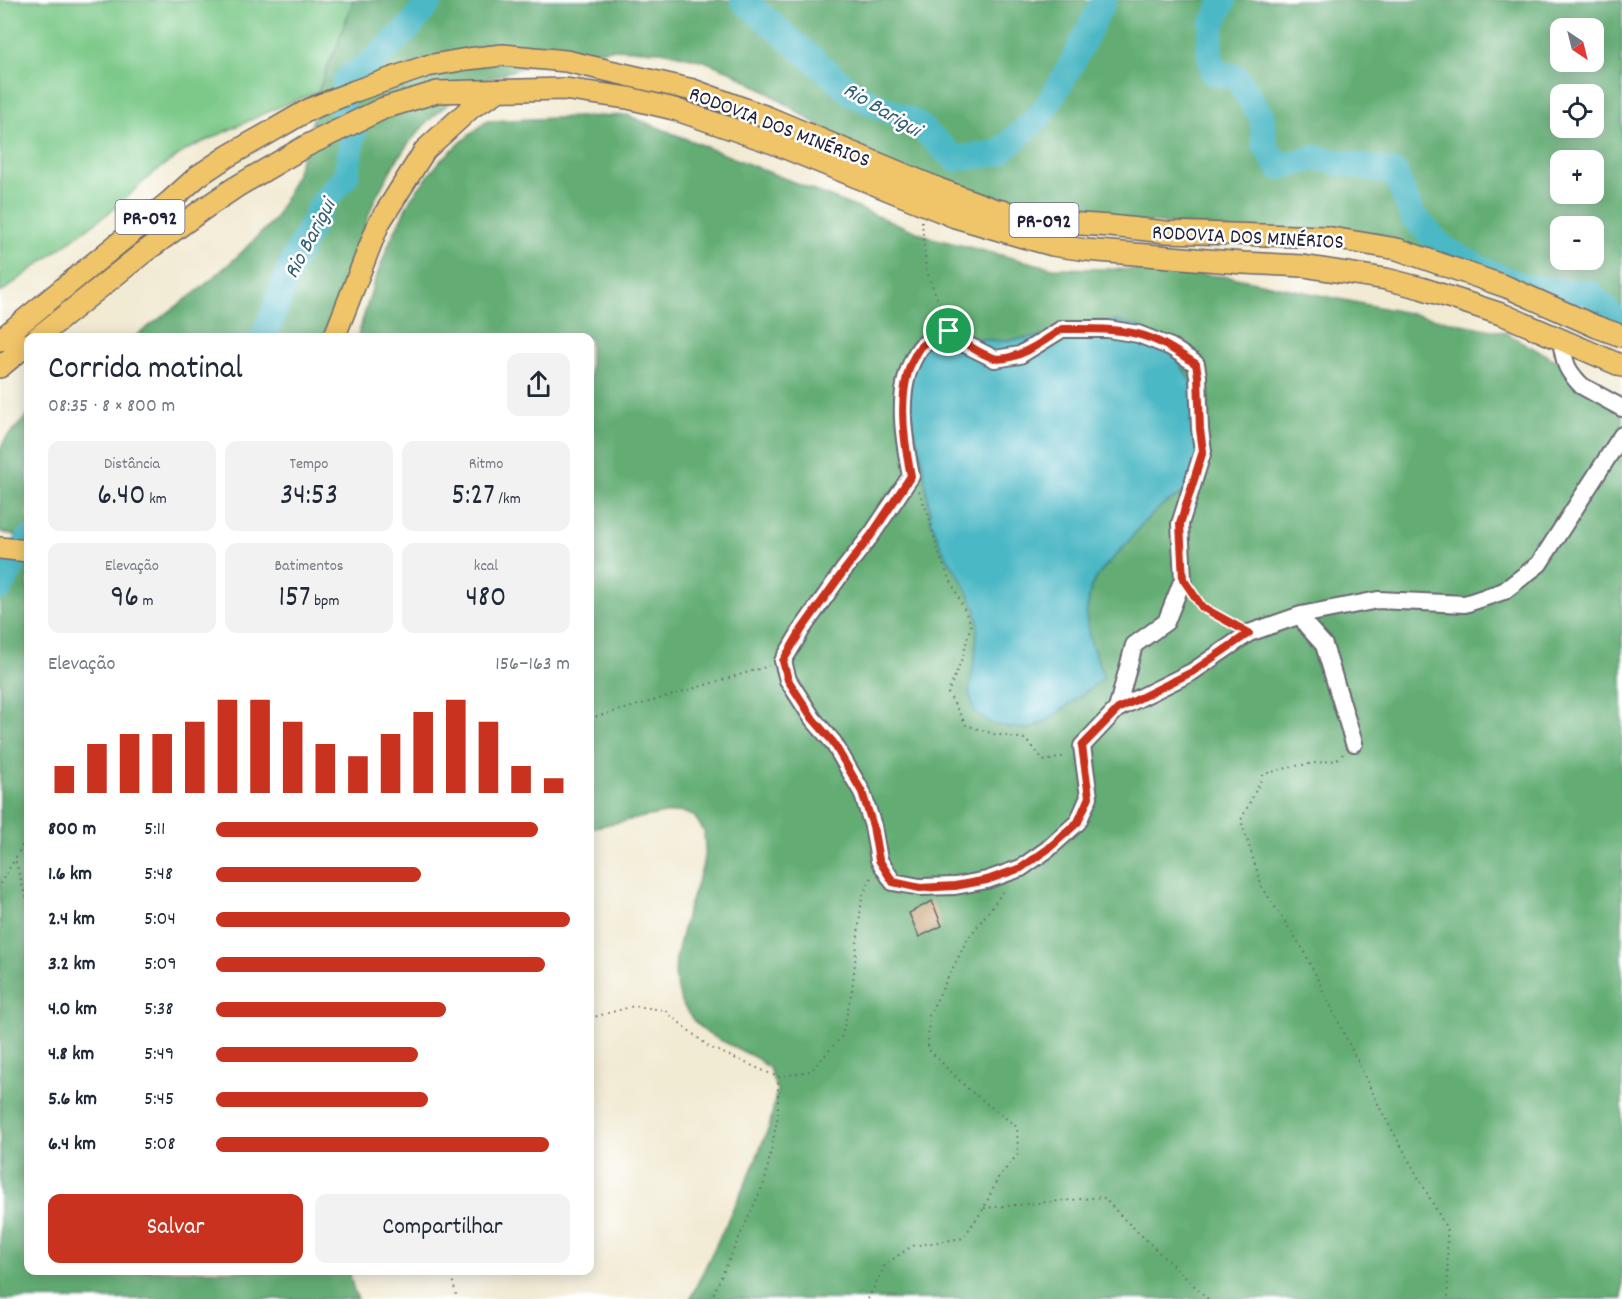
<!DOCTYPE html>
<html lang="pt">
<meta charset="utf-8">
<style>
body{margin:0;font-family:Dekko,sans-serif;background:#f2f2f3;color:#1f2937;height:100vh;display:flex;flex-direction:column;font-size:22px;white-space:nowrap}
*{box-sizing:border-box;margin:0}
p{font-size:20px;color:#747a83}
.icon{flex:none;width:33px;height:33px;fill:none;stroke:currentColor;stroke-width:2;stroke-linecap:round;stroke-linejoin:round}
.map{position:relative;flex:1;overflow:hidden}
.panel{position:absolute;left:24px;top:333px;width:570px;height:942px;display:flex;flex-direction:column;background:#fff;border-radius:12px;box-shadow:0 3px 15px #0003}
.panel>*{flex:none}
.needle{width:39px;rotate:145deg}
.tools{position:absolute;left:1550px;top:18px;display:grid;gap:12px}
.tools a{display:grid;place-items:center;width:54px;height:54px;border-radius:12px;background:#fff;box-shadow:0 3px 15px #0003;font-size:30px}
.pin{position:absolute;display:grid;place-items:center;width:51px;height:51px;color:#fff;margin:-26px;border:3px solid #fff;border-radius:50%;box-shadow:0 2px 6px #0007}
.round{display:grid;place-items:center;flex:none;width:63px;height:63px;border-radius:12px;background:#f2f2f3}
.summary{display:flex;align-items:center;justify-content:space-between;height:102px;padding:0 24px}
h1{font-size:33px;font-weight:600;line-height:45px}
.stats{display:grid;grid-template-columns:repeat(3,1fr);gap:9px;height:102px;padding:6px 24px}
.stats div{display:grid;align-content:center;border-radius:12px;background:#f2f2f3;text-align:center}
.stats b{font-size:30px;font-weight:600}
.stats small{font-size:16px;font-weight:400}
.stats p{font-size:16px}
.chart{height:168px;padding:12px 24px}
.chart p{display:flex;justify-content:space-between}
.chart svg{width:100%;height:108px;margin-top:6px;stroke:#c8321e;stroke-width:6}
.button{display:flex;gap:12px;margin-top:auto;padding:12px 24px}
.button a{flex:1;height:69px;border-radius:12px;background:#c8321e;color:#fff;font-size:24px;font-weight:600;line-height:69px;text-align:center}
.button a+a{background:#f2f2f3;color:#1f2937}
ul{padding:0 24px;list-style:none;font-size:20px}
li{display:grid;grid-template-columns:96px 72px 1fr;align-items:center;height:45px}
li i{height:15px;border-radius:8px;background:#c8321e}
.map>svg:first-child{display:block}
.green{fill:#7bc989;stroke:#4e7662;stroke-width:1.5}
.forest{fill:#64ad75;stroke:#436858;stroke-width:1.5;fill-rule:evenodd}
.water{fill:#4bb8c5;stroke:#366d80;stroke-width:1.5}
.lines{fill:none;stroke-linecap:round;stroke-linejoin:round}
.river{stroke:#4bb8c5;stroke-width:26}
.building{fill:#cba77c}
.minor-casing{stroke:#6b6871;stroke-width:20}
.major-casing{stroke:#6b6871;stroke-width:24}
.path{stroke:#6b6871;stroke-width:2;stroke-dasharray:1.5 4.5;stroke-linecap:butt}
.minor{stroke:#fff;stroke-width:16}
.major{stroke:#f0c469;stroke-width:21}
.route-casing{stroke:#fff;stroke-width:12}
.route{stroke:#c8321e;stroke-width:8}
.labels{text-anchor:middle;stroke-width:5;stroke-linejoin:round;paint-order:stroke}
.shield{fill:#fff;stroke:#646476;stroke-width:1.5}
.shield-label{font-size:20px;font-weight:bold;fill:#22223b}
.street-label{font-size:21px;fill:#22223b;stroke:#fff}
.water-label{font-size:22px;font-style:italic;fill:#325e72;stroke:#fff}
</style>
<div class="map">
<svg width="1622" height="1299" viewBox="0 0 1622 1299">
<rect width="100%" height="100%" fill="#fff"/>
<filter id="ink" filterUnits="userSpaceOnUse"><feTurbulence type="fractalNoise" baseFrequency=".0167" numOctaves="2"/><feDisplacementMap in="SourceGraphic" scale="12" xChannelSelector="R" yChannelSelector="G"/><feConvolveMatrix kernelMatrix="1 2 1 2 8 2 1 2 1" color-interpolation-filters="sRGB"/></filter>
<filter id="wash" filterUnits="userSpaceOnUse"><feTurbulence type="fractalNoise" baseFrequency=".008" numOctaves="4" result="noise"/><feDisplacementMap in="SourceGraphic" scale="24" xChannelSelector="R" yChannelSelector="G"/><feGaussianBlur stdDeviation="1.35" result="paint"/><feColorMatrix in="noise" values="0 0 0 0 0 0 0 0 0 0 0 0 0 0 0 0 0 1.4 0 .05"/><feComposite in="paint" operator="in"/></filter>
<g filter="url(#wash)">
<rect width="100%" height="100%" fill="#f2ebd4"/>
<!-- green -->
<path class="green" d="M0,0H366L330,60L318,92L274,109L186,150L152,174L115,208L0,293Z"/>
<!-- forest -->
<path class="forest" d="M353,0H1622V313L1415,251L1212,228L1093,217L1049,209L952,194L848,145L775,97L732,72L704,61L662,51L611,49L543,61L490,78L469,89L442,109L427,122L408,144L394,164L374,201L323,337L133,338L200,289L239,255L275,219L296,175L317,106L318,92L330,60L336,49ZM1560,28H1593V62H1560ZM1560,94H1593V128H1560ZM1560,160H1593V194H1560ZM1560,226H1593V260H1560Z
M627,115L932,238L1053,268L1147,270L1231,277L1506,333L1622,397V1299H690L749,1176L770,1124L777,1090L769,1068L756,1058L708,1034L693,1020L681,1002L675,976L676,958L687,913L702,868L705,851L704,831L694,816L681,812L659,814L590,828V338H357L373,286L390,241L411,198L441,160L468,136L487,121ZM1043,336L1204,481L1164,504L1143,523L1124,547L1102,570L1091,586L1086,616L1090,640L1104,678L1047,721L1029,729L1010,728L976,650L978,622L975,607L963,582L922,460L909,412L953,337L1001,341Z
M28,415V538L0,532V449L6,438Z
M0,563L28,564V1270L349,1271L354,1291L358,1299H0Z"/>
<!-- water -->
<path class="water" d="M1116,321L1138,326L1175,355L1192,384L1205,443L1204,481L1164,504L1143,523L1124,547L1102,570L1091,586L1086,616L1090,640L1104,678L1047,721L1029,729L1010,728L990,723L974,711L969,692L976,650L978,622L975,607L963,582L943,551L931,521L922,460L909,412L910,368L924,346L953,337L1001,341L1043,336L1088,323Z"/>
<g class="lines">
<!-- river -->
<path class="river" d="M743,0L855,95L917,124L955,159L999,153L1042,114L1071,65L1104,0
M1224,0L1213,23L1209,46L1213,73L1236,77L1262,117L1265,146L1279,167L1316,158L1395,173L1412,215L1443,248L1483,270L1527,288L1590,293L1622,326
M262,338L273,315L290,268L324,201L346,176L354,130L342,111L345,81L374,60L408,29L431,0
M0,588L28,540"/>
</g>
<g id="blocks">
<!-- building -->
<path class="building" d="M932,901L942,926L919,937L909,913Z"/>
</g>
</g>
<g filter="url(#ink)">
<use href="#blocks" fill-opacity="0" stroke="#6b6871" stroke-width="1.5"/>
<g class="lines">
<!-- minor casing -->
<g class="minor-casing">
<path id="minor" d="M1561,341C1565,363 1565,369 1582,386L1622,408
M1301,615L1307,626L1324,645L1354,743
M1117,709L1134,645L1166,622L1183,579L1180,524L1203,451L1200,429L1198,376L1196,364L1171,347L1138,334L1108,329H1062L1020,355L995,359L967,345L949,331C941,336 926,340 920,348C894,384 903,435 911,476L872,534L843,571L802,629L783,661L788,680L813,719L833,742L862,792L873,826L879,860L893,882L920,887L955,886L987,880L1021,868L1048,849L1078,822L1089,797L1082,746L1117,709L1192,672L1249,633L1301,615L1378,600L1465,604L1504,591L1539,564L1622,435"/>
</g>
<!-- major casing -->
<g class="major-casing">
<path id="major" d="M37,338L143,253L202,210L236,187L306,146L384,108L437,92L564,89L628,98L674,109L773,143L955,217L1023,237L1052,245L1086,250L1243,263L1303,266L1386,279L1421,288L1504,315L1622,366
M334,338L379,223L425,150L472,107L497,92
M0,340L169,202L198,176L228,156L265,135L310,109L355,91L427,66L467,59L503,55L566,61L693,90L767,117L939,189L993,209L1053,222L1110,226L1166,232L1326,237L1397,249L1507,287L1597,327L1622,336
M0,367L28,344
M0,548L28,551"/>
</g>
<!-- path -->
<path class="path" d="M922,221L926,269L944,317
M919,491L929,517L939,556L971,624L963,656L948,693L966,725L994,734L1025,739L1045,761L1067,756
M1193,594L1201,607L1233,624
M590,718L625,709L769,666
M1343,754L1337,760L1295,766L1264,774L1241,820L1262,887L1304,951L1381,1110L1447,1229L1448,1299
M28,835L15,859L25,895L28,899
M0,884L15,859
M590,1018L634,1006L664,1010L709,1047L778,1077L811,1071L842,1036L852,990L862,897L872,876
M984,1208L1103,1197L1123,1218L1208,1299
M450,1270L457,1299
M711,1299L765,1181L778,1115V1078
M868,1299L885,1265L912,1246L963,1238L984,1208L998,1178L1018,1154L1017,1127L968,1089L928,1049L929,1015L967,940L1003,892"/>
<!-- minor -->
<use href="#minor" class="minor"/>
<!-- major -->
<use href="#major" class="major"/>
</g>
</g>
<g class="lines" filter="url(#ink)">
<!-- route casing -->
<g class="route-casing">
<path id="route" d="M1062,329C1087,329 1113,328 1137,334C1159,339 1177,352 1196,364L1198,376L1200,429L1203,451L1180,524L1183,579L1202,607L1249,633L1192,672L1118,709L1082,746L1089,797L1078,822L1048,849L1021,868L987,880L955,886L920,888L893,882L879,860L873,826L862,792L833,742L813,719L788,680L783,661L802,629L843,572L872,534L911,476C903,437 895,382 920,347C926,340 941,335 949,331C962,341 977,353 994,358C1013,363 1046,340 1062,329Z"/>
</g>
<!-- route -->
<use href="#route" class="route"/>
</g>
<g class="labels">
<!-- shield labels -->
<g class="shield">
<rect x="115.5" y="200" width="69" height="34" rx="4.5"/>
<rect x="1009.5" y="203" width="69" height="34" rx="4.5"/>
</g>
<g class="shield-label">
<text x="150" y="224">PR-092</text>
<text x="1044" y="227">PR-092</text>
</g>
<!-- street labels -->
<g class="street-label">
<text transform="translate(780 126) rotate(21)" y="7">RODOVIA DOS MINÉRIOS</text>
<text transform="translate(1248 236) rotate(3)" y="7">RODOVIA DOS MINÉRIOS</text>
</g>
<!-- water labels -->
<g class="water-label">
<text transform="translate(883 108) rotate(31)" y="8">Rio Barigui</text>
<text transform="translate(308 238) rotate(-62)" y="8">Rio Barigui</text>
</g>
</g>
</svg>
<div class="tools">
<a><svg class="needle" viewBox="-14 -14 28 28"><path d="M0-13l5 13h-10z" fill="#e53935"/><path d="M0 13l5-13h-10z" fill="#747a83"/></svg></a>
<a><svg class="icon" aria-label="locate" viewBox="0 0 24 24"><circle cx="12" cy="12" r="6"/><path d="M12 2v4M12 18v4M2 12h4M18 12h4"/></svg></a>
<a>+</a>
<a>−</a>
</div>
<div class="pin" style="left:949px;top:331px;background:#1e9e55"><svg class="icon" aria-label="arrive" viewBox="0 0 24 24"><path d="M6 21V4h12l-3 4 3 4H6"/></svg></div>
<section class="panel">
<div class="summary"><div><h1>Corrida matinal</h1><p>08:35 · 8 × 800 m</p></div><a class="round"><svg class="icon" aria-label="share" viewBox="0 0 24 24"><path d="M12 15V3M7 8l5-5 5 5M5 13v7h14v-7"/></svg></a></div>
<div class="stats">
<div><p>Distância</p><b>6.40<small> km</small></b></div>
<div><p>Tempo</p><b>34:53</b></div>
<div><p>Ritmo</p><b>5:27<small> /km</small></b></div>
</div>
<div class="stats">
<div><p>Elevação</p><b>96<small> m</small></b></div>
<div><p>Batimentos</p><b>157<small> bpm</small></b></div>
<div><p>kcal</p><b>480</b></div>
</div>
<div class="chart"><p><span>Elevação</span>156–163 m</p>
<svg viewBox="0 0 160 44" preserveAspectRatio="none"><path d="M5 44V33M15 44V24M25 44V20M35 44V20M45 44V15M55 44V6M65 44V6M75 44V15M85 44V24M95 44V29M105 44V20M115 44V11M125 44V6M135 44V15M145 44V33M155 44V38"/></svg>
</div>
<ul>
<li><b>800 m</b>5:11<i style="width:91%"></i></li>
<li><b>1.6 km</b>5:48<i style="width:58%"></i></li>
<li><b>2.4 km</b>5:04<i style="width:100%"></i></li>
<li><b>3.2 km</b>5:09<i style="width:93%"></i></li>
<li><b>4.0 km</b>5:38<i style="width:65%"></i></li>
<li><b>4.8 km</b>5:49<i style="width:57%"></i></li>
<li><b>5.6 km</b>5:45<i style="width:60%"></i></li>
<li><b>6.4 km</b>5:08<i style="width:94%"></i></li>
</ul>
<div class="button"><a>Salvar</a><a>Compartilhar</a></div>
</section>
</div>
